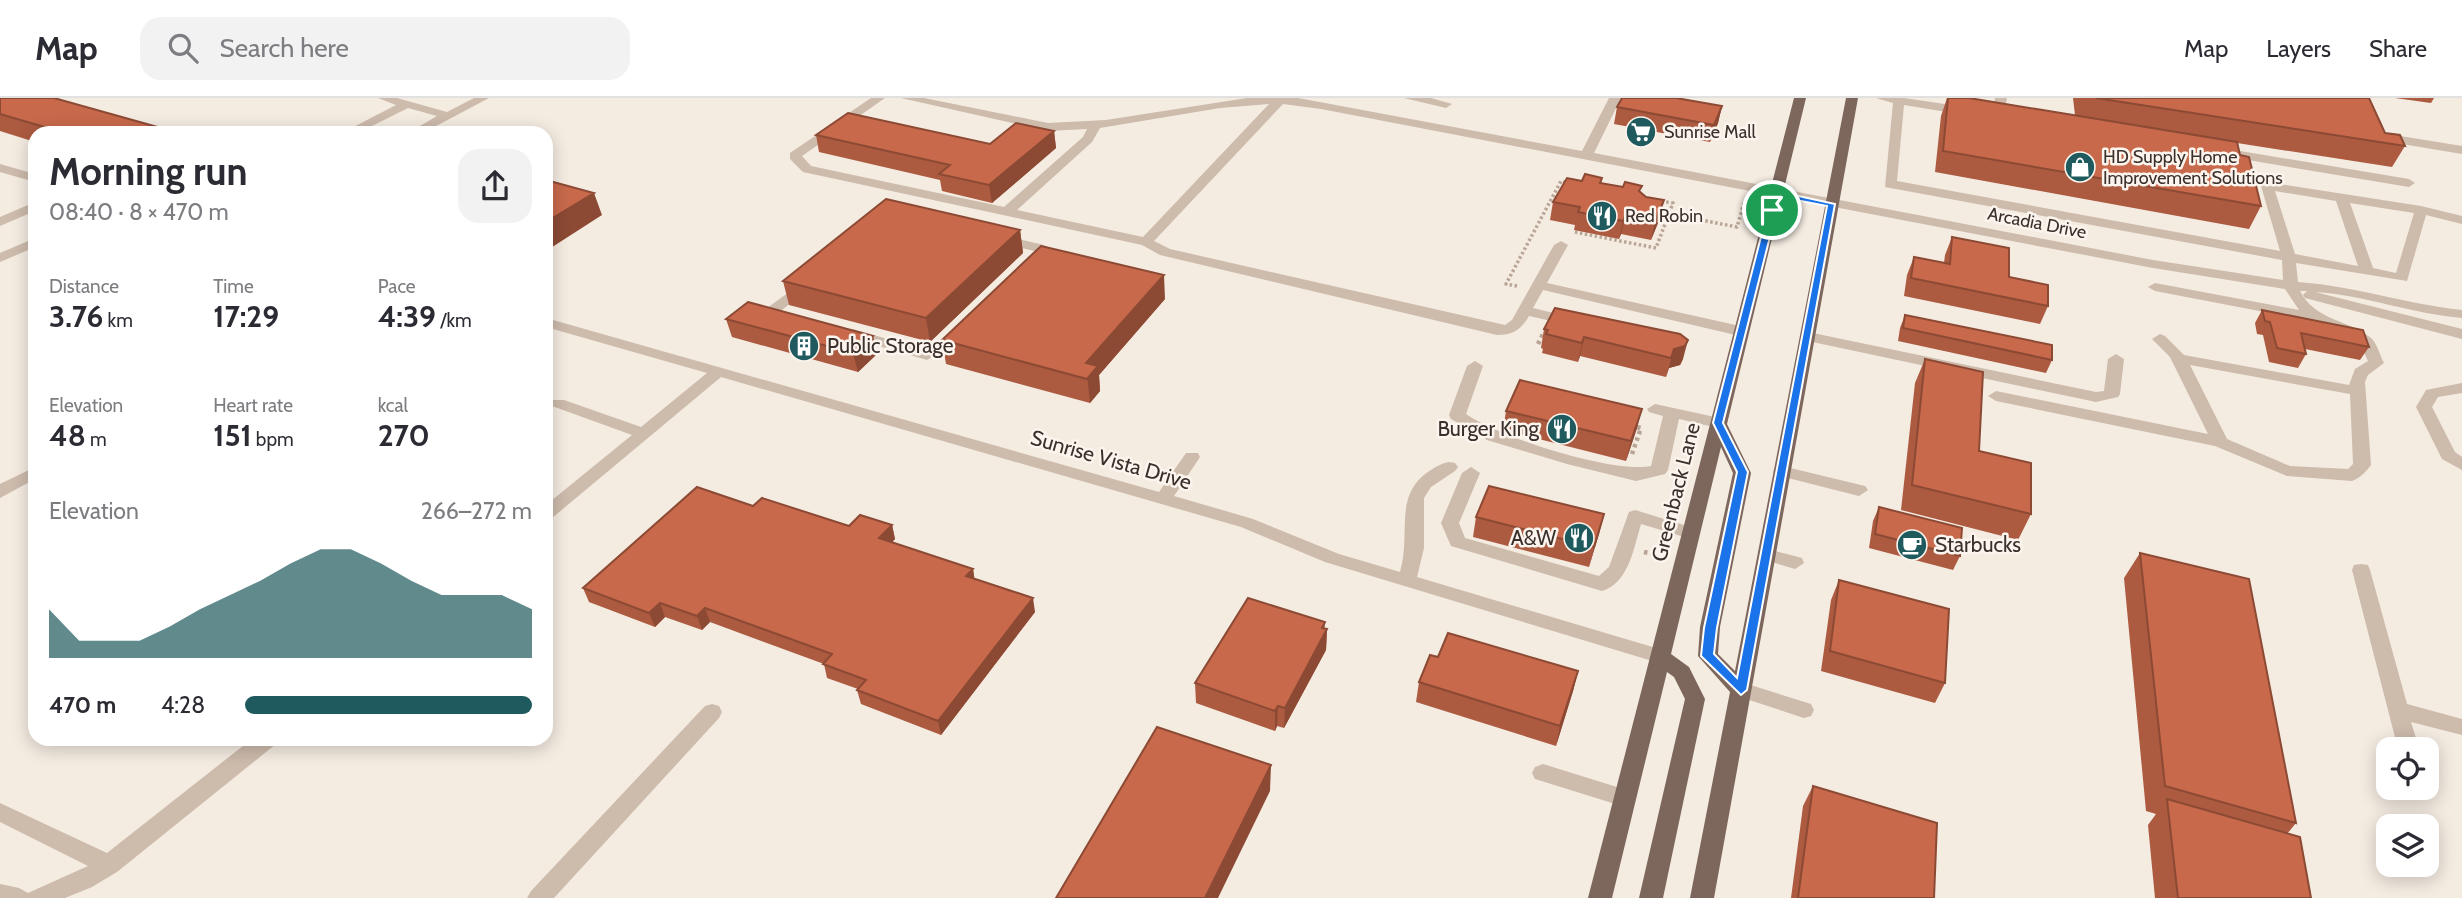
<!DOCTYPE html>
<meta charset="utf-8">
<style>
body{margin:0;font-family:Cabin,sans-serif;background:#f2f2f3;color:#2b2b33;height:100vh;display:flex;flex-direction:column;font-size:26px;white-space:nowrap}
*{box-sizing:border-box;margin:0}
p{font-size:23px;color:#7c7c81}
.icon{flex:none;width:38px;height:38px;fill:none;stroke:currentColor;stroke-width:2;stroke-linecap:round;stroke-linejoin:round}
.map{position:relative;flex:1;overflow:hidden}
.panel{position:absolute;left:28px;top:28px;width:525px;height:620px;display:flex;flex-direction:column;background:#fff;border-radius:21px;box-shadow:0 4px 18px #0003}
.panel>*{flex:none}
.fabs{position:absolute;left:2376px;top:639px;display:grid;gap:14px}
.fabs a{display:grid;place-items:center;width:63px;height:63px;border-radius:14px;background:#fff;box-shadow:0 4px 18px #0003;font-size:35px}
.pin{position:absolute;display:grid;place-items:center;width:60px;height:60px;color:#fff;margin:-30px;border:4px solid #fff;border-radius:50%;box-shadow:0 2px 7px #0007}
.round{display:grid;place-items:center;flex:none;width:74px;height:74px;border-radius:21px;background:#f2f2f3}
.overview{display:flex;align-items:center;justify-content:space-between;height:119px;padding:0 21px}
h1{font-size:38px;font-weight:700;line-height:52px}
.figures{display:grid;grid-template-columns:repeat(3,1fr);gap:10px;height:119px;padding:7px 21px}
.figures div{display:grid;align-content:center}
.figures b{font-size:30px;font-weight:700}
.figures small{font-size:19px;font-weight:400}
.figures p{font-size:19px}
.chart{height:196px;padding:14px 21px}
.chart p{display:flex;justify-content:space-between}
.chart svg{width:100%;height:126px;margin-top:7px;fill:#1f5a5e;opacity:.7}
ul{padding:0 21px;list-style:none;font-size:23px}
li{display:grid;grid-template-columns:112px 84px 1fr;align-items:center;height:52px}
li i{height:18px;border-radius:9px;background:#1f5a5e}
header{display:flex;align-items:center;gap:42px;box-sizing:border-box;height:98px;padding:0 35px;background:#fff;border-bottom:2px solid #e1e1e2}
header strong{font-size:33px}
nav{display:flex;gap:38px;margin-inline-start:auto;font-size:24px}
.search{width:490px;height:63px;background:#f2f2f3;display:flex;align-items:center;gap:18px;box-sizing:border-box;padding:0 24px;border-radius:21px;color:#7c7c81;font-size:26px}
.map>svg:first-child{display:block}
.lines{fill:none;stroke-linecap:round;stroke-linejoin:round}
.path-far1{stroke:#b9a596;stroke-width:3.5;stroke-dasharray:2.5 2.5;stroke-linecap:butt}
.path{stroke:#b9a596;stroke-width:4.5;stroke-dasharray:3.5 3.5;stroke-linecap:butt}
.minor{fill:#cdbbac;fill-rule:evenodd}
.major{fill:#7d675c;fill-rule:evenodd}
.wall{fill:#ac5a40}
.shaded-wall{fill:#8c4a34}
.building{fill:#c8694b;stroke:#8c4a34;stroke-width:2}
.route{fill:#1a73e8;stroke:#fff;stroke-width:2;fill-rule:evenodd}
.labels{text-anchor:middle;stroke-width:5;stroke-linejoin:round;paint-order:stroke}
.far-poi-label{font-size:18px;fill:#3b302b;stroke:#fbf5ee;text-anchor:start}
.far-street-label{font-size:18px;fill:#3b302b;stroke:#fbf5ee}
.poi-label{font-size:21px;fill:#3b302b;stroke:#fbf5ee;text-anchor:start}
.street-label{font-size:21px;fill:#3b302b;stroke:#fbf5ee}
</style>
<header>
<strong>Map</strong>
<div class="search"><svg class="icon" aria-label="search" viewBox="0 0 24 24"><circle cx="10" cy="10" r="6"/><path d="M15 15l6 6"/></svg>Search here</div>
<nav><a>Map</a><a>Layers</a><a>Share</a></nav>
</header>
<div class="map">
<svg width="2462" height="800" viewBox="0 0 2462 800">
<rect width="100%" height="100%" fill="#f4ebe1"/>
<g class="lines">
<!-- path-far1 -->
<path class="path-far1" d="M1671,116L1737,129L1744,105
M1575,134L1656,150L1673,105L1659,103
M1517,188L1506,186L1561,83L1568,85"/>
<!-- path -->
<path class="path" d="M1538,246L1544,234
M1632,356L1641,330L1633,328
M1644,454L1657,457"/>
<!-- minor -->
<path class="minor" d="M378,0H397L447,14L474,0H489L423,35H408L437,18L408,10L358,35H342L396,7Z
M871,0H885L802,58L811,68L1004,109L1083,39L1087,31L1048,33L901,0H924L1048,25L1106,22L1247,0H1298L1582,53L1609,0H1621L1594,55L2153,162L2283,182L2282,162L1885,89L1893,5L1876,0H1904L1965,9L1971,13L1965,17L1904,7L1897,83L2280,153L2261,88L2267,84L2421,108L2462,118V126L2426,117L2407,183L2296,165L2298,184C2354,188 2406,206 2462,212V220C2412,216 2365,197 2315,194L2462,231V241L2305,200L2303,197L2307,193H2300C2315,223 2348,221 2371,240C2377,245 2380,258 2384,265L2368,277L2365,284L2371,367C2366,374 2360,380 2352,383L2287,378L2215,348L1996,303L1988,298L1996,293L2208,336L2170,259L2152,241L2160,236L2165,238L2184,257L2349,287L2355,271L2368,263L2360,246L2311,223L2155,193L2148,189L2155,185L2299,212L2285,191L2153,170L1321,11L1283,6L1154,143L1170,151L1505,227L1512,222L1554,147L1561,143L1568,147L1547,185L1740,228L1748,233L1740,238L1543,192L1533,210L1578,221V227L1573,228L1529,218C1521,232 1513,237 1497,237L1160,157L1142,147L803,74L790,61V55ZM1269,6L1143,139L1017,112L1092,44L1100,30L1220,10ZM2275,93L2336,103L2358,168L2295,156ZM2350,105L2414,115L2396,175L2373,170ZM2190,267L2350,296L2353,366L2348,371L2290,368L2227,341Z
M1404,0H1431L1452,6L1446,10Z
M1995,0H2007L2003,21L1993,18Z
M2388,36L2462,48V56L2384,43L2382,40Z
M2228,51L2409,81L2415,85L2409,89L2224,58L2222,55Z
M0,66L35,76V84L0,74Z
M35,104V113L0,128V119Z
M1001,137L1044,147L1046,150L1039,154L996,144V138Z
M35,140V149L0,164V155Z
M806,182L811,183V189L777,216H767V210Z
M546,220L1159,394L1186,355H1198L1200,359L1174,398L1253,421L1339,456L1400,474C1412,433 1391,395 1434,370C1442,366 1446,363 1455,365L1458,369L1455,373L1431,389L1424,400V450L1417,479L1666,553L1669,558L1666,563L1659,565L1325,464L1241,429L721,279L552,420L546,422V407L632,337L552,308L550,305L552,302H564L641,329L707,275L546,229Z
M853,231L932,254L935,257L927,262L848,239L845,236Z
M1808,234L2096,294L2104,293L2108,261L2116,256L2124,261L2120,296L2118,299L2096,304L1803,242L1800,239Z
M1475,263L1483,268L1466,316C1498,339 1614,376 1651,368L1663,318L1649,314L1647,311L1655,306L1724,321L1726,325L1718,330L1679,321L1668,372L1665,376L1636,383L1567,366L1487,342L1451,321L1449,317L1467,268Z
M2462,285V295L2438,299L2432,309L2455,354L2462,359V372L2442,361L2416,309L2426,292Z
M1782,368L1865,388L1868,392L1859,398L1776,377L1773,373L1776,369Z
M35,369V381L0,400V386Z
M1471,369L1480,375L1459,425L1465,440L1599,478L1609,469L1629,414L1635,412L1697,431L1700,435L1691,441L1641,426C1634,449 1629,485 1602,493L1451,448L1441,425L1462,375Z
M1767,451L1802,460L1804,465L1795,471L1761,461L1758,457Z
M2361,466L2368,467L2370,472L2407,606L2462,621V637L2411,624L2419,650L2398,651L2352,472L2354,467Z
M1741,584L1811,606L1814,612L1811,618L1804,620L1734,597L1731,592L1734,587Z
M712,606L719,608L722,614L719,620L554,800H527L531,793L705,608Z
M253,640H279L276,646L117,774L92,789L65,800H0V786L19,790L28,795L88,768L0,724V705L107,755Z
M1543,666L1633,694L1636,700L1633,706L1625,709L1535,681L1532,675L1535,669Z"/>
<!-- major -->
<path class="major" d="M1794,0H1806L1727,326L1751,375L1720,529L1718,556L1735,573L1846,0H1858L1714,800H1690L1730,594L1698,558L1700,529L1733,375L1721,349L1671,556L1689,569L1705,601L1663,800H1639L1685,601L1674,579L1667,574L1612,800H1588Z"/>
</g>
<!-- wall -->
<path class="wall" d="M0,0L179,35H35V44L0,33Z
M1947,0H1969L2075,17L2073,0H2369L2385,35L2405,48L2392,69L2237,45L2240,57L2261,108L2249,131L1935,74L1941,18Z
M2395,0H2434L2431,5Z
M1722,8L1718,25L1710,44L1614,26L1617,9Z
M1054,33L1056,50L992,105L942,93L940,82L819,54L816,37L990,46Z
M1602,80L1601,85L1641,94L1646,99L1664,102L1660,120L1651,142L1621,136L1619,141L1574,132L1575,127L1550,122L1553,104L1582,83Z
M1020,132L1023,155L930,244L789,207L783,183Z
M1952,139L2048,208L2040,226L1904,198L1907,177L1914,159L1944,165L1945,157Z
M1165,201L1099,277L1100,293L1090,305L946,266L942,242Z
M1555,210L1683,261L1680,267L1669,270L1666,279L1580,258L1578,264L1542,255L1543,251L1541,250L1544,231Z
M2262,212L2369,249L2360,262L2305,251L2306,256L2298,270L2269,264L2263,237L2257,236L2255,225Z
M1905,217L2052,262L2046,275L1898,243L1900,230Z
M726,221L873,238L877,256L858,274L732,239Z
M1925,261L1979,353L2031,416L2018,442L1901,412L1915,285Z
M1506,313L1637,330L1626,363L1503,332Z
M753,408L849,428L892,427L895,441L892,444L973,471L974,480L1035,514L941,637L861,606L857,592L858,591L827,580L824,566L710,524L702,532L665,519L655,529L589,504L583,490Z
M1879,409L1960,458L1953,472L1869,450L1873,423Z
M1604,416L1589,469L1473,439L1476,419Z
M2140,455L2296,725L2287,736L2311,800H2155L2148,727L2156,716L2146,713L2124,480Z
M1839,482L1945,585L1935,605L1821,573L1831,502Z
M1325,531H1327L1326,552L1284,630L1277,628L1275,633L1196,605L1195,585Z
M1438,559L1578,573L1573,593L1556,648L1416,604L1419,584Z
M1813,688L1934,800H1791L1803,708Z"/>
<!-- shaded-wall -->
<path class="shaded-wall" d="M1722,8L1718,25L1710,44L1714,27Z
M1054,33L1056,50L992,105L989,87Z
M594,95L602,117L546,153V124Z
M1664,102L1660,120L1651,142L1655,124Z
M1625,118L1621,136L1619,141L1623,123Z
M1020,132L1023,155L930,244L926,220Z
M1164,177L1165,201L1099,277L1100,293L1090,305L1086,265Z
M873,238L877,256L858,274L853,255Z
M1584,239L1580,258L1578,264L1582,245Z
M1688,242L1683,261L1680,267L1669,270L1666,279L1674,251Z
M1642,311L1637,330L1626,363L1631,343Z
M1604,416L1599,436L1589,469L1594,449Z
M892,427L895,441L883,454L879,440Z
M973,471L975,484L966,478Z
M1033,500L1035,514L941,637L938,623Z
M660,505L665,519L655,529L649,515Z
M705,510L710,524L702,532L697,518Z
M1325,524L1324,536L1327,531L1326,552L1284,630L1285,610Z
M1578,573L1573,593L1556,648L1560,628Z
M1278,608L1277,628L1275,633V613Z
M1271,667L1270,693L1218,800H1205Z"/>
<!-- building -->
<path class="building" d="M0,0H54L179,35H65L0,16Z
M1622,0H1676L1722,8L1714,27L1617,9Z
M1948,0H1969L2237,44L2240,57L2249,59L2261,108L1943,53Z
M2096,0H2369L2385,35L2400,37L2405,48Z
M848,15L990,46L1016,25L1054,33L989,87L939,76L950,67L816,37Z
M1585,76L1602,80L1600,85L1623,89L1625,84L1642,88L1639,93L1646,99L1664,102L1655,124L1625,118L1623,123L1578,114L1580,109L1553,104L1567,80L1582,83Z
M546,82L594,95L546,124Z
M886,101L1020,132L926,220L783,183Z
M1952,139L2009,150V179L2048,187V208L1911,180L1914,159L1950,166Z
M1041,148L1164,177L1086,265L1098,268L1087,281L942,242Z
M748,204L873,238L853,255L726,221Z
M1555,210L1680,236L1688,242L1685,248L1674,251L1671,260L1584,239L1582,245L1546,236L1548,232L1544,231Z
M2262,212L2363,232L2369,249L2301,235L2306,256L2277,250L2270,224L2265,223Z
M1905,217L2052,247V262L1903,230Z
M1925,261L1983,274L1979,353L2031,365V416L1912,387Z
M1520,282L1642,311L1631,343L1506,313Z
M1489,388L1604,416L1594,449L1476,419Z
M697,389L753,408L762,400L849,428L860,417L892,427L879,440L973,471L966,478L1033,500L938,623L857,592L866,582L823,566L832,556L705,510L697,518L660,505L649,515L583,490Z
M1879,409L1962,430L1960,458L1875,436Z
M2140,455L2249,481L2296,725L2165,688Z
M1839,482L1949,511L1945,585L1830,553Z
M1248,500L1325,524L1322,530L1327,531L1285,610L1278,608L1275,613L1195,585Z
M1448,535L1578,573L1560,628L1419,584L1430,557L1438,559Z
M1157,629L1271,667L1205,800H1056Z
M1813,688L1937,725L1934,800H1798Z
M2167,701L2300,739L2311,800H2178Z"/>
<!-- route -->
<path class="route" d="M1776,93L1835,106L1747,592L1741,597L1701,558L1704,530L1737,374L1713,325L1772,96ZM1780,99L1827,108L1737,580L1714,556L1717,530L1748,374L1723,325Z"/>
<!-- icons -->
<defs>
<g id="supermarket-disc" transform="scale(1.575)"><circle r="9.5" fill="#1f5a5e" stroke="#fbf5ee"/><path d="M-6-5.5h2.5l.6 2H6L4.5 2H-2.5L-4.4-4H-6ZM-1.5 3.2a1.3 1.3 0 1 0 .1 0ZM3 3.2a1.3 1.3 0 1 0 .1 0Z" fill="#fff"/></g>
<g id="shop-disc" transform="scale(1.575)"><circle r="9.5" fill="#1f5a5e" stroke="#fbf5ee"/><path d="M-5-2.5h2.3a2.7 3.5 0 0 1 5.4 0H5L5.5 6h-11ZM-1.5-2.5h3a1.5 2.3 0 0 0-3 0Z" fill="#fff"/></g>
<g id="restaurant-disc" transform="scale(1.575)"><circle r="9.5" fill="#1f5a5e" stroke="#fbf5ee"/><path d="M-5-6h1v4h1v-4h1v4h1v-4h1v5L-1.5 .5V6h-2V.5L-5-1ZM5-6V6H3V1.5H1.5Q1.5-4 5-6Z" fill="#fff"/></g>
<g id="building-disc" transform="scale(1.575)"><circle r="9.5" fill="#1f5a5e" stroke="#fbf5ee"/><path d="M-4-6H4V6H1V3H-1V6H-4ZM-2.5-4.3h1.7v1.8h-1.7ZM.8-4.3h1.7v1.8H.8ZM-2.5-1h1.7V.8h-1.7ZM.8-1h1.7V.8H.8Z" fill="#fff"/></g>
<g id="cafe-disc" transform="scale(1.575)"><circle r="9.5" fill="#1f5a5e" stroke="#fbf5ee"/><path d="M-5.5-4.5H6V0H3Q3 3.5 0 3.5H-2.5Q-5.5 3.5-5.5 0ZM3-3.2v2h1.7v-2ZM-6 4.5H4V6H-6Z" fill="#fff"/></g>
</defs>
<g fill-rule="evenodd">
<use href="#supermarket-disc" x="1641" y="34"/>
<use href="#shop-disc" x="2080" y="69"/>
<use href="#restaurant-disc" x="1602" y="118"/>
<use href="#building-disc" x="804" y="248"/>
<use href="#restaurant-disc" x="1562" y="331"/>
<use href="#restaurant-disc" x="1579" y="440"/>
<use href="#cafe-disc" x="1912" y="447"/>
</g>
<g class="labels">
<!-- far-poi labels -->
<g class="far-poi-label">
<text x="1664" y="40">Sunrise Mall</text>
<text x="2103" y="65">HD Supply Home<tspan x="2103" dy="21">Improvement Solutions</tspan></text>
<text x="1625" y="124">Red Robin</text>
</g>
<!-- far-street labels -->
<g class="far-street-label">
<text transform="translate(2037 125) rotate(11)" y="6">Arcadia Drive</text>
</g>
<!-- poi labels -->
<g class="poi-label">
<text x="827" y="255">Public Storage</text>
<text x="1539" y="338" text-anchor="end">Burger King</text>
<text x="1556" y="447" text-anchor="end">A&amp;W</text>
<text x="1935" y="454">Starbucks</text>
</g>
<!-- street labels -->
<g class="street-label">
<text transform="translate(1111 362) rotate(16)" y="7">Sunrise Vista Drive</text>
<text transform="translate(1676 394) rotate(-76)" y="7">Greenback Lane</text>
</g>
</g>
</svg>
<div class="fabs">
<a><svg class="icon" aria-label="locate" viewBox="0 0 24 24"><circle cx="12" cy="12" r="6"/><path d="M12 2v4M12 18v4M2 12h4M18 12h4"/></svg></a>
<a><svg class="icon" aria-label="layers" viewBox="0 0 24 24"><path d="M12 4l9 5-9 5-9-5zM3 14l9 5 9-5"/></svg></a>
</div>
<div class="pin" style="left:1772px;top:112px;background:#1e9e55"><svg class="icon" aria-label="arrive" viewBox="0 0 24 24"><path d="M6 21V4h12l-3 4 3 4H6"/></svg></div>
<section class="panel">
<div class="overview"><div><h1>Morning run</h1><p>08:40 · 8 × 470 m</p></div><a class="round"><svg class="icon" aria-label="share" viewBox="0 0 24 24"><path d="M12 15V3M7 8l5-5 5 5M5 13v7h14v-7"/></svg></a></div>
<div class="figures">
<div><p>Distance</p><b>3.76<small> km</small></b></div>
<div><p>Time</p><b>17:29</b></div>
<div><p>Pace</p><b>4:39<small> /km</small></b></div>
</div>
<div class="figures">
<div><p>Elevation</p><b>48<small> m</small></b></div>
<div><p>Heart rate</p><b>151<small> bpm</small></b></div>
<div><p>kcal</p><b>270</b></div>
</div>
<div class="chart"><p><span>Elevation</span>266–272 m</p>
<svg viewBox="0 0 160 44" preserveAspectRatio="none"><path d="M0 44V27L10 38L20 38L30 38L40 33L50 27L60 22L70 17L80 11L90 6L100 6L110 11L120 17L130 22L140 22L150 22L160 27V44z"/></svg>
</div>
<ul>
<li><b>470 m</b>4:28<i style="width:100%"></i></li>
</ul>
</section>
</div>
